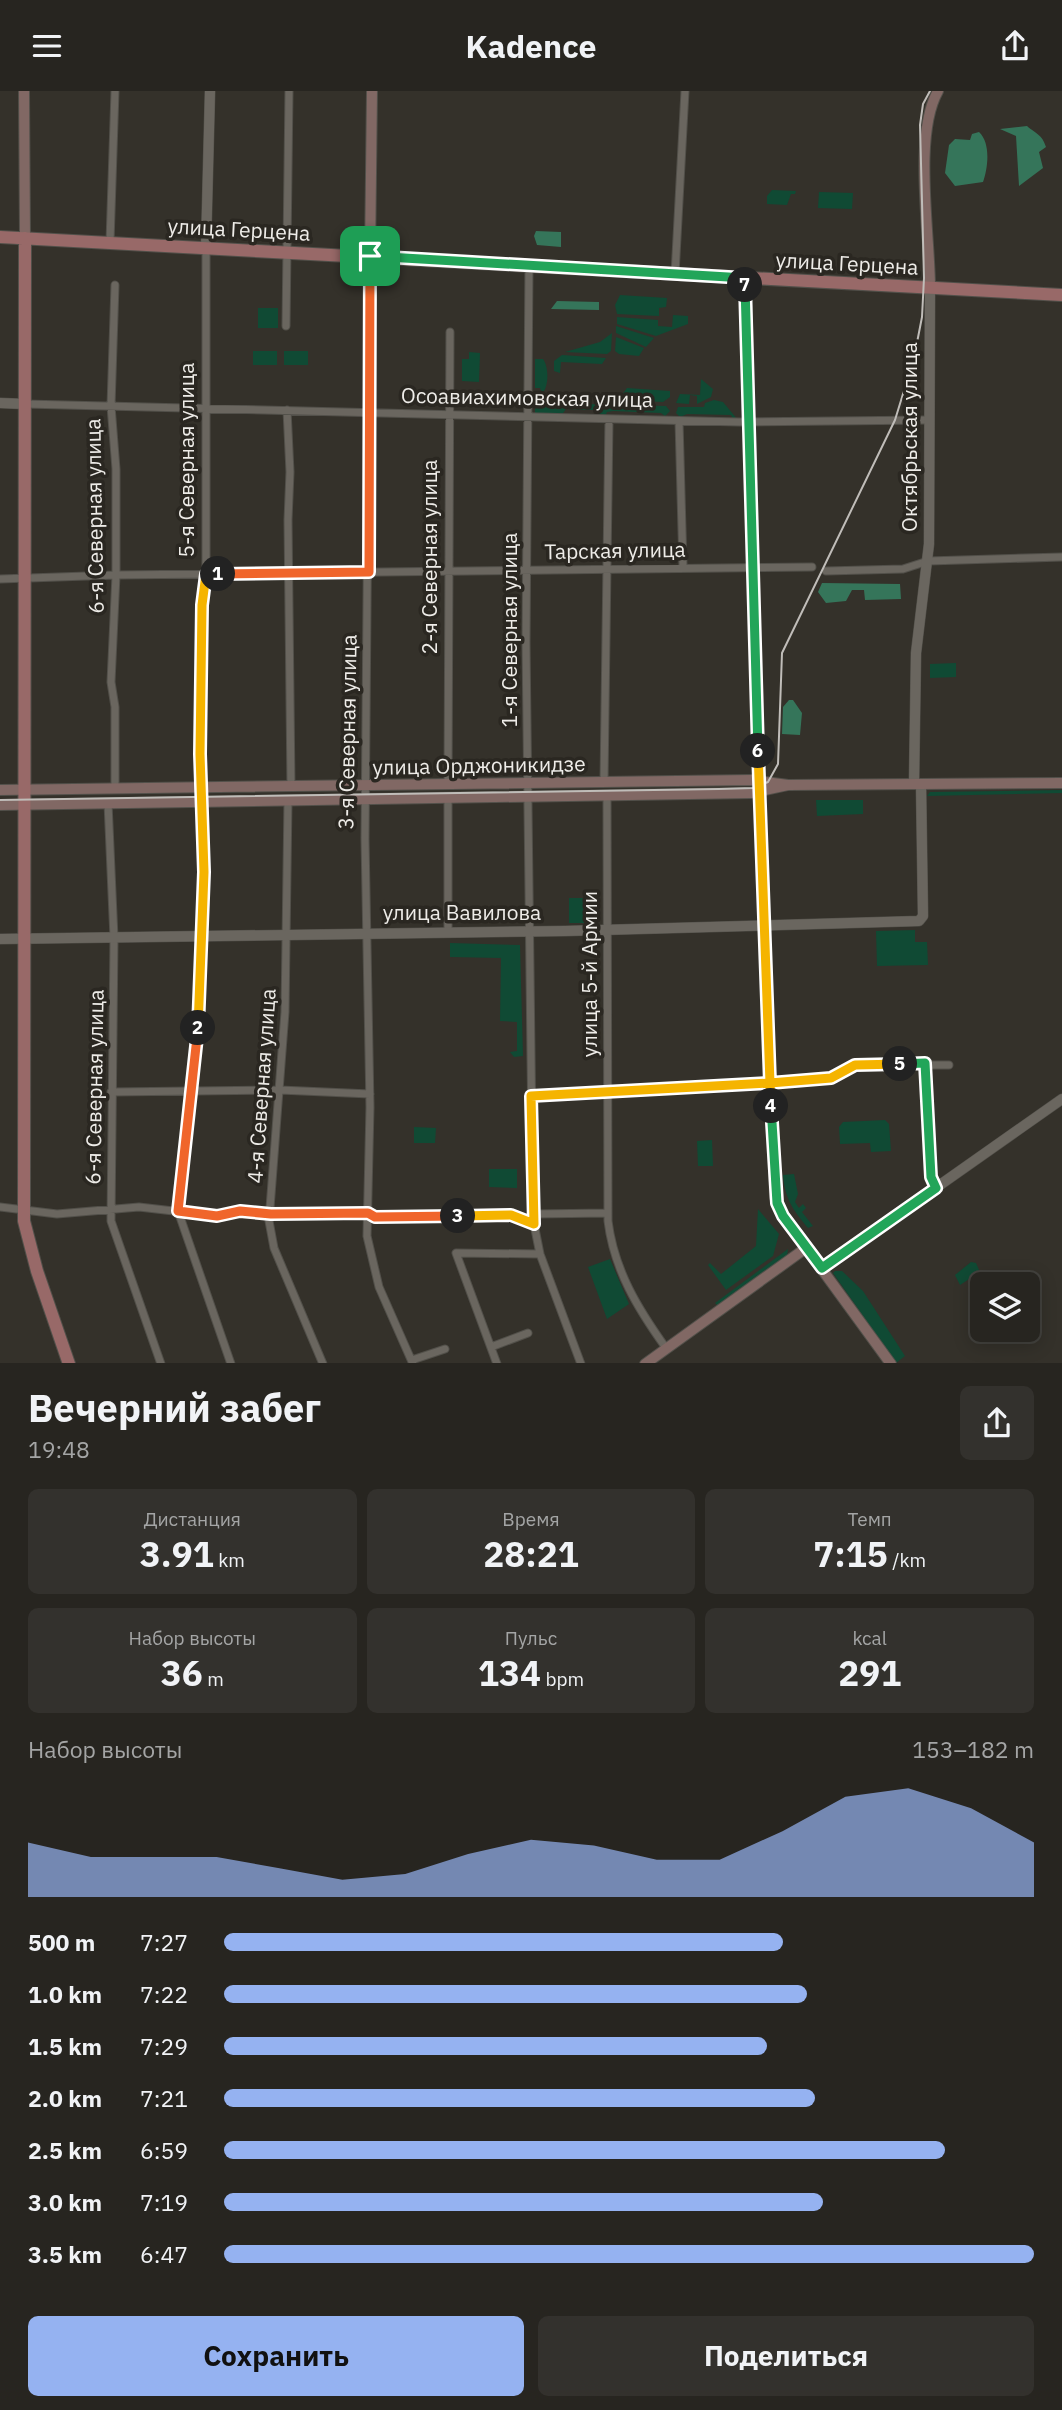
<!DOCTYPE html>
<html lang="ru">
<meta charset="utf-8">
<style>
body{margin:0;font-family:"IBM Plex Sans",sans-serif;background:#33312d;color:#f1f3f6;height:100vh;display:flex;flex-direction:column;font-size:26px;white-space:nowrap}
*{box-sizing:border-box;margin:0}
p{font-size:23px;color:#a4a5a5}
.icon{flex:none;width:38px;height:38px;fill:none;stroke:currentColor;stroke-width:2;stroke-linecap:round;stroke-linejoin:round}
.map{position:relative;height:1272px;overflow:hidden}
.panel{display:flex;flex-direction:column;background:#272520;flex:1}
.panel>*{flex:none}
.tools{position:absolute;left:970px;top:1181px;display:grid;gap:14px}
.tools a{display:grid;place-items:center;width:70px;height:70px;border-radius:10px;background:#272520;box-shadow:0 4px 18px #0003,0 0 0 2px #43423e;font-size:35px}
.pin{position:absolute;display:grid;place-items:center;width:60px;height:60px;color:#fff;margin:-30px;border-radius:14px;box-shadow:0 4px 10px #0006}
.km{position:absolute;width:35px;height:35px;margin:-18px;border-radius:50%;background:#222;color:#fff;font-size:19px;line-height:35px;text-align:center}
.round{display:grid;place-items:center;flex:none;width:74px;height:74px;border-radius:10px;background:#33312d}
.headline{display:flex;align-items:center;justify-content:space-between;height:119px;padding:0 28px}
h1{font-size:38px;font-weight:700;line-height:52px}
.stats{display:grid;grid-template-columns:repeat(3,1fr);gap:10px;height:119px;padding:7px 28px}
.stats div{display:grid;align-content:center;border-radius:10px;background:#33312d;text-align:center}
.stats b{font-size:35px;font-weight:700}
.stats small{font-size:19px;font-weight:400}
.stats p{font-size:19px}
.chart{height:196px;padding:14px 28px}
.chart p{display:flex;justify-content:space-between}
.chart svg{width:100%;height:126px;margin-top:7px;fill:#95b2f1;opacity:.7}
.primary-button{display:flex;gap:14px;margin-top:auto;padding:14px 28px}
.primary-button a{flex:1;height:80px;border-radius:10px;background:#95b2f1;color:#111;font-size:28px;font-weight:700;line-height:80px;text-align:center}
.primary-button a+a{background:#33312d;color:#f1f3f6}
ul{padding:0 28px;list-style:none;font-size:23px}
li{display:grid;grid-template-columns:112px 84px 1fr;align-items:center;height:52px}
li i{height:18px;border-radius:9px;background:#95b2f1}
header{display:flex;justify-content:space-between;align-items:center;height:91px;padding:0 28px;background:#272520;font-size:32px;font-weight:700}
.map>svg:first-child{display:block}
.green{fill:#104a34}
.forest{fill:#35755a}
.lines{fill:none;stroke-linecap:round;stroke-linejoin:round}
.minor-casing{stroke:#52504a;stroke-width:9}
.tertiary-casing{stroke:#52504a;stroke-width:11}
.secondary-casing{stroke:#52504a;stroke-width:12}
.primary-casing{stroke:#52504a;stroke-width:14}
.minor{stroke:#6a665f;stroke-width:7}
.tertiary{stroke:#6a665f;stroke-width:10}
.secondary{stroke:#816864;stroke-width:10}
.primary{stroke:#986968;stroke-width:12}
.tram{stroke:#c0bdb9;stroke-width:2}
.split-1-casing{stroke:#fff;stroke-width:14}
.split-2-casing{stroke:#fff;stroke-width:14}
.split-3-casing{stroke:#fff;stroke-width:14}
.split-4-casing{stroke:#fff;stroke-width:14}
.split-5-casing{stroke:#fff;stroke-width:14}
.split-6-casing{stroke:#fff;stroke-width:14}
.split-7-casing{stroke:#fff;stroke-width:14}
.split-8-casing{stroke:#fff;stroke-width:14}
.split-1{stroke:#f0652b;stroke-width:9}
.split-2{stroke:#f5b400;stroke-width:9}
.split-3{stroke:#f0652b;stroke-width:9}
.split-4{stroke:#f5b400;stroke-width:9}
.split-5{stroke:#22a559;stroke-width:9}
.split-6{stroke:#f5b400;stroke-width:9}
.split-7{stroke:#22a559;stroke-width:9}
.split-8{stroke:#22a559;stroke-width:9}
.labels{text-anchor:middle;stroke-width:7;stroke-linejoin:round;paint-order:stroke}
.street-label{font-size:21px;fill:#eeece8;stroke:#2a2721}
</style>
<header><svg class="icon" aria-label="menu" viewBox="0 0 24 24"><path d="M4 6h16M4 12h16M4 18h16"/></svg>Kadence<svg class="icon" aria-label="share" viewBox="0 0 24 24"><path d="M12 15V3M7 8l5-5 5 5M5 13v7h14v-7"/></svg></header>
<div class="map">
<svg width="1062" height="1273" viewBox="0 0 1062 1273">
<rect width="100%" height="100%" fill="#34312a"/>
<!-- green -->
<path class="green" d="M772,99L796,100L795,103H791L787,114L767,113V105Z
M819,101L853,102L852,118L818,117Z
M620,204L667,207L666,216L659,217V225L617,223L615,214Z
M258,217H278V237H258Z
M673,224L688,225V233L656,245L617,233V226L658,229V235L672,236Z
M616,235L654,247L646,256L616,242Z
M612,242L611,260L607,263L565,261L600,251Z
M616,246L644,257L639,265L619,263L615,260Z
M253,260H277V274H253Z
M284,260H308V274H284Z
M469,261L480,262L479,291L462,290V268H469Z
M562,264L606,267L602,273L561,271L560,282L554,280V270Z
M535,268H543C549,276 549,296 542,303L540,297H535Z
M701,288L713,298L711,306L697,313V305L690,304L689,313L676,312L680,303L700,304Z
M627,297L670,300V306L663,311L618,309Z
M535,308L548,312L666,315L670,320L665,325L661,322L613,320L607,321L605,325H598L595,319L566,318L561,325L535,322Z
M714,309L723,311L738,329L733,328L731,324L687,323L680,326L676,322L678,316H704L705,312Z
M956,572V586L930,587V573Z
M1062,699V702L927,705L930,701Z
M816,709H863V723L817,725Z
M569,807H584V832H569Z
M915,839V851H927L928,874L877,875L876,840Z
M450,852L520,854L523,965L514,966L510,961L517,960V931L500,930L501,867L450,866Z
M885,1029L889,1033L891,1060L871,1061L870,1052L840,1053L839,1036L843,1031Z
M414,1036L436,1037L435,1052H414Z
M712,1049L713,1075H698L697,1050Z
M489,1078H517V1097L489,1096Z
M794,1083L798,1103L795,1111L799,1117L803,1113L806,1117L802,1121L813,1135L808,1137C793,1119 785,1108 783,1084Z
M758,1118L779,1143L773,1165L726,1199L708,1174L710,1172L721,1183L756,1155Z
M788,1158L787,1165L719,1216L715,1212Z
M610,1168L629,1213L607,1228L588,1176Z
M971,1171L976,1172L980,1181L960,1194L955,1184Z
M835,1180H842L863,1200L905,1265L896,1272L833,1182Z"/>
<!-- forest -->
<path class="forest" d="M1027,35C1036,43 1042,43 1046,56L1039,61L1043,77L1019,95L1016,45L1000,38Z
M979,41C991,52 988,77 983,91L955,95L945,82L949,54L955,48L970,49L972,43Z
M536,140L561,141V156L537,154L534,145Z
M557,210L599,211V219L551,218Z
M822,492L900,493L901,508L865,509L864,499H852L846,510L826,512L818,501Z
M789,609H793L802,622L800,644L782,643L783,616Z"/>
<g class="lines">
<!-- minor casing -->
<g class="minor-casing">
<path id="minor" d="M110,151L115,0
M206,157V483L202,514L200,662L204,781L199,846L201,893L178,1120L231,1273
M370,165L365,748L370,1016L367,1145L379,1196L413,1273
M529,174L526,552L533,1128L540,1163L581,1273
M675,183L685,0
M745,187L759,691
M115,194L111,315L116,378V484L111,591L115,616V697
M286,235L289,0
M25,313L739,331L928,329
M287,319L290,381L288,429L291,696
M679,330L683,475
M826,480L903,478L928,470L1062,466
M0,488L116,484L812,476
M604,691L609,328
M448,692L450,241
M607,704L608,1130C614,1179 638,1218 666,1257
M448,707V841
M288,709L285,921L269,1130L274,1157L323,1273
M108,712L114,847L111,1130L161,1273
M925,972L931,1086L935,1097
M111,1001L280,999L370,1003
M531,1005L831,987L855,974H949
M0,1116L57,1123L139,1116L217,1125L240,1120L271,1123L367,1122L375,1126L511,1124L534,1133
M533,1123L608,1122
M491,1256L528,1242
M412,1269L445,1258
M497,1273L456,1162L540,1163"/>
</g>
<!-- tertiary casing -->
<g class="tertiary-casing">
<path id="tertiary" d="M206,156L210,0
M0,312L25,313
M914,693L916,562L929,453L930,197
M0,848L565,840L919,830L923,825L921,693
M822,1177L1062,1008"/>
</g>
<!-- secondary casing -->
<g class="secondary-casing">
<path id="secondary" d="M24,0L25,147
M370,165L372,0
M930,197C930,144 913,44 938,0
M759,696L775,1106L783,1125L891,1273
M0,699L751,689L788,694L1062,692
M0,714L751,702L788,694
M645,1273L806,1157"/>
</g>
<!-- primary casing -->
<g class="primary-casing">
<path id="primary" d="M0,146L1062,204
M25,147L24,1130L37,1180L69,1273"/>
</g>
<!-- minor -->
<use href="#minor" class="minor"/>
<!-- tertiary -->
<use href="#tertiary" class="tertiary"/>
<!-- secondary -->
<use href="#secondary" class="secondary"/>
<!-- primary -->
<use href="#primary" class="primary"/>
<!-- tram -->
<path class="tram" d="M0,709L719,698L753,697L768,691L778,673L782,562L895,329L914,267L922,226L924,187L920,34L923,13L930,0"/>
</g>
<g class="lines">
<!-- split-1 casing -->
<g class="split-1-casing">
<path id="split-1" d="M218,483L369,481L370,165"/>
</g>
<!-- split-2 casing -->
<g class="split-2-casing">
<path id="split-2" d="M198,937L204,781L200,663L202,514L206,483H218"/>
</g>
<!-- split-3 casing -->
<g class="split-3-casing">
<path id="split-3" d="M198,937L178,1120L217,1125L240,1120L271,1123L368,1122L375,1126L458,1125"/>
</g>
<!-- split-4 casing -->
<g class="split-4-casing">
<path id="split-4" d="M458,1125L511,1124L534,1133L531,1005L770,992L771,1015"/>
</g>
<!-- split-5 casing -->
<g class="split-5-casing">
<path id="split-5" d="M771,1015L777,1112L783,1125L822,1177L936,1097L931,1086L925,972L900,973"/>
</g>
<!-- split-6 casing -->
<g class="split-6-casing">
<path id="split-6" d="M758,660L770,992L831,987L855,974L900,973"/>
</g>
<!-- split-7 casing -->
<g class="split-7-casing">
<path id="split-7" d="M745,194L758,660"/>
</g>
<!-- split-8 casing -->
<g class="split-8-casing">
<path id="split-8" d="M370,165L745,187V194"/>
</g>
<!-- split-1 -->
<use href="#split-1" class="split-1"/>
<!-- split-2 -->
<use href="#split-2" class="split-2"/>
<!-- split-3 -->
<use href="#split-3" class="split-3"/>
<!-- split-4 -->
<use href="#split-4" class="split-4"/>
<!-- split-5 -->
<use href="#split-5" class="split-5"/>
<!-- split-6 -->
<use href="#split-6" class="split-6"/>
<!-- split-7 -->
<use href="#split-7" class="split-7"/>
<!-- split-8 -->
<use href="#split-8" class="split-8"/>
</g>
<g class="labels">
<!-- street labels -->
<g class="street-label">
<text transform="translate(239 139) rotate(3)" y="7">улица Герцена</text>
<text transform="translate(847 173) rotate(3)" y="7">улица Герцена</text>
<text transform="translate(527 307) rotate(1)" y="7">Осоавиахимовская улица</text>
<text transform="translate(910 346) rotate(-90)" y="7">Октябрьская улица</text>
<text transform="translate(187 369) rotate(-90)" y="7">5-я Северная улица</text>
<text transform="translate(95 425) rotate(-91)" y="7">6-я Северная улица</text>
<text transform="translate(615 460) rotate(-1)" y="7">Тарская улица</text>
<text transform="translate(430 466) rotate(-90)" y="7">2-я Северная улица</text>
<text transform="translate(510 539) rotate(-90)" y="7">1-я Северная улица</text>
<text transform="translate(348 641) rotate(-89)" y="7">3-я Северная улица</text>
<text transform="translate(479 675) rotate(-1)" y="7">улица Орджоникидзе</text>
<text x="462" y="829">улица Вавилова</text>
<text transform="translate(590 883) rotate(-90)" y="7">улица 5-й Армии</text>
<text transform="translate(262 995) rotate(-86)" y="7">4-я Северная улица</text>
<text transform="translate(95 996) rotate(-89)" y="7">6-я Северная улица</text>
</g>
</g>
</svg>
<div class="tools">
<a><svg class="icon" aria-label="layers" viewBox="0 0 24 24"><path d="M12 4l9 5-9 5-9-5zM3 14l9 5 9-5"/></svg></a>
</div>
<div class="pin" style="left:370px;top:165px;background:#1e9e55"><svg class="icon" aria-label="arrive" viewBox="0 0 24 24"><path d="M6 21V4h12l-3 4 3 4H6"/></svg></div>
<b class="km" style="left:218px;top:483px">1</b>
<b class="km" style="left:198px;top:937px">2</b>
<b class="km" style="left:458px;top:1125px">3</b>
<b class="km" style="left:771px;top:1015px">4</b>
<b class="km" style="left:900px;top:973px">5</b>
<b class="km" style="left:758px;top:660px">6</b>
<b class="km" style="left:745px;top:194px">7</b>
</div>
<section class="panel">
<div class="headline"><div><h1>Вечерний забег</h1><p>19:48</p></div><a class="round"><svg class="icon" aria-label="share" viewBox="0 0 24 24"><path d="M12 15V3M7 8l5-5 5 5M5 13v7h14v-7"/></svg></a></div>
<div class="stats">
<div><p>Дистанция</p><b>3.91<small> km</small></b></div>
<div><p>Время</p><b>28:21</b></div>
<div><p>Темп</p><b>7:15<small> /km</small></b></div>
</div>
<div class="stats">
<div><p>Набор высоты</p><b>36<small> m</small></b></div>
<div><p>Пульс</p><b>134<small> bpm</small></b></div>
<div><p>kcal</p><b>291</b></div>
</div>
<div class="chart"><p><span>Набор высоты</span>153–182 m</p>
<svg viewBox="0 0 160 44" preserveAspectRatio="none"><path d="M0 44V25L10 30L20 30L30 30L40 34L50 38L60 36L70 29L80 24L90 26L100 31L110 31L120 21L130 9L140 6L150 13L160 25V44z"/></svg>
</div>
<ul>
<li><b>500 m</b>7:27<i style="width:69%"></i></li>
<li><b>1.0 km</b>7:22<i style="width:72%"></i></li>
<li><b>1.5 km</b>7:29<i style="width:67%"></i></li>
<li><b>2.0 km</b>7:21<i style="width:73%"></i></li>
<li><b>2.5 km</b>6:59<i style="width:89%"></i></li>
<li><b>3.0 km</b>7:19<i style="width:74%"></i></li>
<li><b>3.5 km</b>6:47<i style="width:100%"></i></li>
</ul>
<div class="primary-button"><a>Сохранить</a><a>Поделиться</a></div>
</section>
